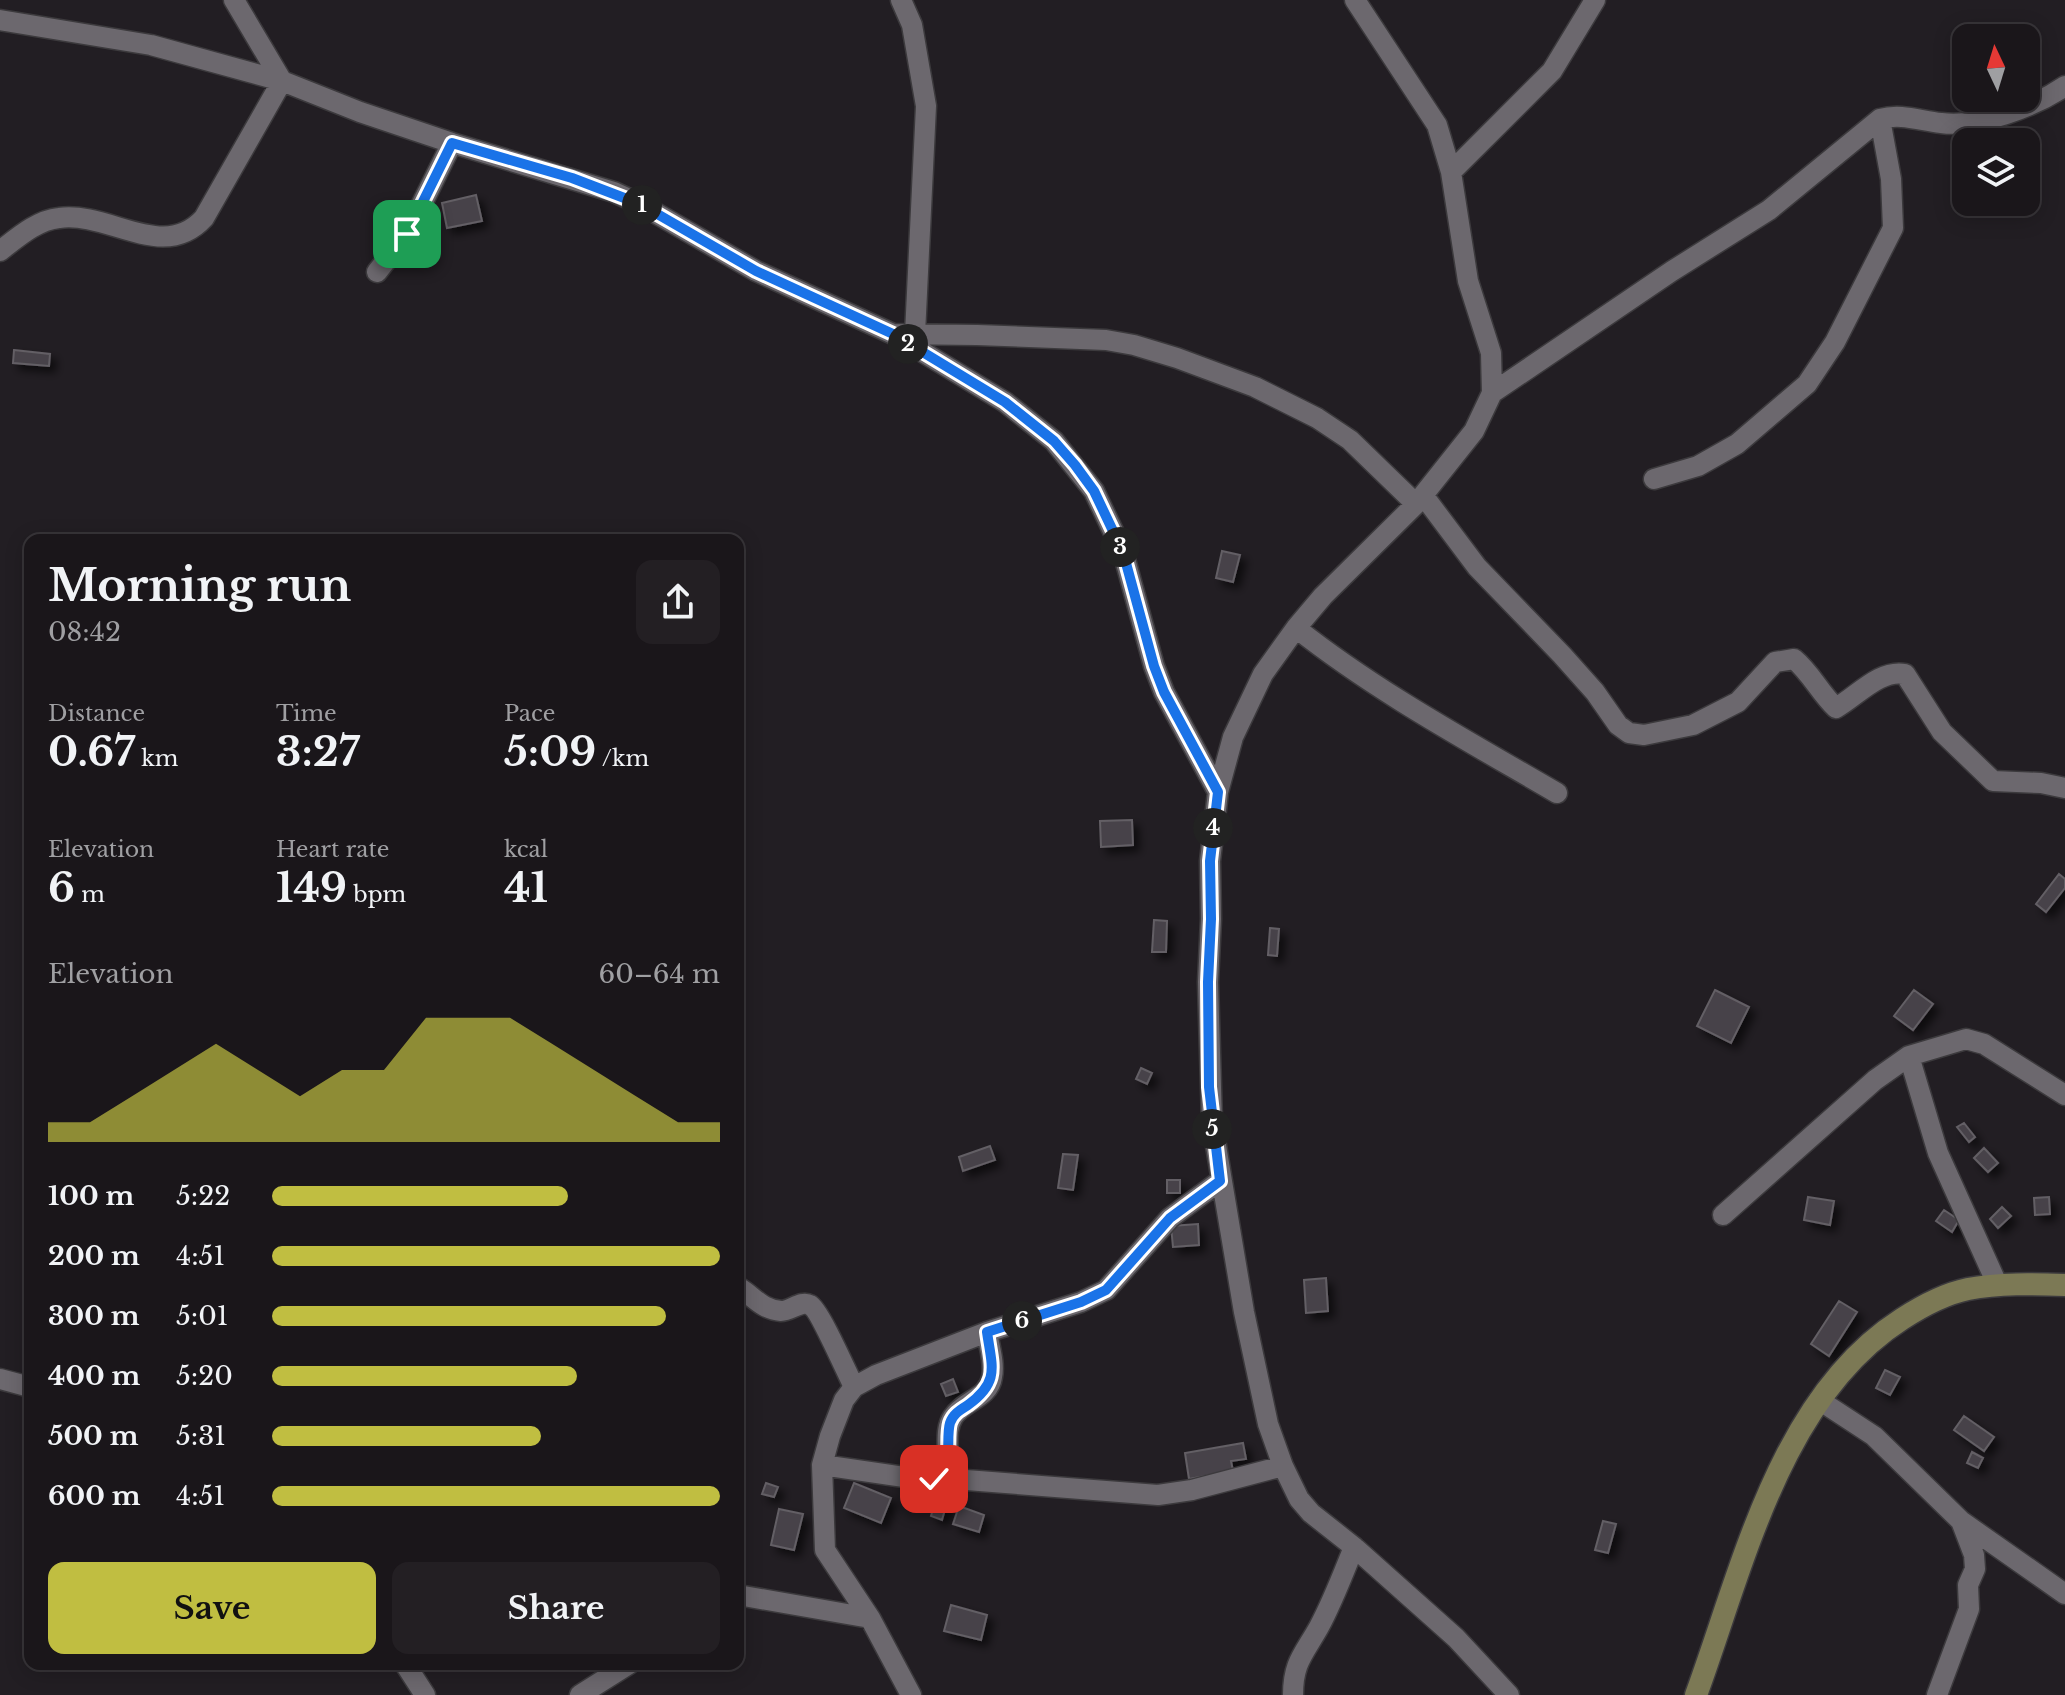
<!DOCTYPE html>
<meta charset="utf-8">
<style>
body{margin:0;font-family:"Libre Baskerville",serif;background:#231f23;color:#f1f3f6;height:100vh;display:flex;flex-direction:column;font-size:30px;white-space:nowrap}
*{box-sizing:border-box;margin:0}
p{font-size:26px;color:#9f9fa2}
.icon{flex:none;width:44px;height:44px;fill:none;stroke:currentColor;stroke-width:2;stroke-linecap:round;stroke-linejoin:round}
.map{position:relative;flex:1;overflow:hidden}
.sheet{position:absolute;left:24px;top:534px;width:720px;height:1136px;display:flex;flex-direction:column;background:#1a161a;border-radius:16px;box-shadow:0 4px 20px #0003,0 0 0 2px #383539}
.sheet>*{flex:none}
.needle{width:52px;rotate:356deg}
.controls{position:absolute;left:1952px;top:24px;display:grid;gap:16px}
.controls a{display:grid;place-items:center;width:88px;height:88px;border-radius:16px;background:#1a161a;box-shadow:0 4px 20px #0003,0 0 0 2px #383539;font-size:40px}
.pin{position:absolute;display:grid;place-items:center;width:68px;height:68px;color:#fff;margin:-34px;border-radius:16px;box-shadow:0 4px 12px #0006}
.km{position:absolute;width:40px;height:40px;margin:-20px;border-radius:50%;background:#222;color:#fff;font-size:22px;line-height:40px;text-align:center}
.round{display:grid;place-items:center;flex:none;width:84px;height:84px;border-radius:16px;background:#231f23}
.headline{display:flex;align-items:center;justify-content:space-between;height:136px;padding:0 24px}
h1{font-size:44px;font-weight:700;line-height:60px}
.stats{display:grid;grid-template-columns:repeat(3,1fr);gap:12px;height:136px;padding:8px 24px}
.stats div{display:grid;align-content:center}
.stats b{font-size:40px;font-weight:700}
.stats small{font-size:22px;font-weight:400}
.stats p{font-size:22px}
.chart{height:224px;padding:16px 24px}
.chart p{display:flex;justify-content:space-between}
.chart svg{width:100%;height:144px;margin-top:8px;fill:#c0be41;opacity:.7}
.button{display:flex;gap:16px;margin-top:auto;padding:16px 24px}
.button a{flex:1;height:92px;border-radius:16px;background:#c0be41;color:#111;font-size:32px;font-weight:700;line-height:92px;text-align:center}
.button a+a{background:#231f23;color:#f1f3f6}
ul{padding:0 24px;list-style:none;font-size:26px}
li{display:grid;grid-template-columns:128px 96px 1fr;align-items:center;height:60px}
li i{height:20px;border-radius:10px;background:#c0be41}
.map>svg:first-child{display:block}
.building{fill:#474349;stroke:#635f65;stroke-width:2;filter:url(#shadow)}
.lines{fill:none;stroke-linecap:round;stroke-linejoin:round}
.minor-casing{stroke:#3c3a3d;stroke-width:23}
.secondary-casing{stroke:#3c3a3d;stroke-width:25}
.minor{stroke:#6c686e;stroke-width:20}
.secondary{stroke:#7c7955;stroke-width:22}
.route-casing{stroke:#fff;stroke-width:16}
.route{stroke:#1a73e8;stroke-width:10}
</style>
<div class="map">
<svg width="2065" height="1695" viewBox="0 0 2065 1695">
<defs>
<filter id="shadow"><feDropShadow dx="6" dy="6" stdDeviation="4" flood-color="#0009"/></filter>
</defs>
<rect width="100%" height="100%" fill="#221e23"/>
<!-- building -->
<path class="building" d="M476,195L482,221L447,228L442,203Z
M14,350L50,354L49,366L13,363Z
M1222,551L1240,555L1233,582L1216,578Z
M1132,820L1133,845L1101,847L1100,821Z
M2059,874L2065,879V888L2046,912L2036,904Z
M1154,920L1167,921L1166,952H1152Z
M1270,928L1279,929L1277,956L1268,955Z
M1715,990L1749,1007L1731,1043L1697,1026Z
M1914,990L1933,1004L1913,1030L1894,1016Z
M1141,1068L1152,1073L1147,1084L1136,1079Z
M1964,1123L1975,1137L1969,1142L1957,1127Z
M990,1146L995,1160L963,1171L959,1157Z
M1984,1148L1998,1163L1988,1172L1974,1158Z
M1063,1154L1078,1155L1073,1190L1058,1188Z
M1167,1180H1180V1193H1167Z
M1808,1197L1834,1201L1830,1225L1804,1220Z
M2049,1197L2050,1214L2035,1215L2034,1198Z
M2002,1207L2011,1216L1998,1228L1990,1219Z
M1944,1210L1959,1220L1952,1232L1936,1221Z
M1198,1224L1199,1245L1173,1247L1171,1226Z
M1326,1278L1328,1311L1306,1313L1304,1280Z
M1839,1301L1857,1312L1829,1356L1811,1344Z
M1885,1370L1900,1377L1890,1395L1876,1388Z
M953,1379L958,1392L946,1396L941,1384Z
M1964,1416L1994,1437L1984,1451L1954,1430Z
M1243,1443L1246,1459L1231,1461L1233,1471L1189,1479L1185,1453Z
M1972,1452L1983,1458L1978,1468L1967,1463Z
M766,1483L778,1487L774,1497L762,1494Z
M854,1483L891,1498L881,1523L844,1508Z
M939,1488L950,1492L942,1520L931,1516Z
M959,1506L984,1515L979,1532L953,1524Z
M779,1509L803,1514L794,1550L771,1545Z
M1603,1521L1616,1524L1608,1553L1595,1550Z
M951,1605L987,1615L981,1640L944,1631Z"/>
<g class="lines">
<!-- minor casing -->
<g class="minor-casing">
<path id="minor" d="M901,0L912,25L926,106L915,334
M1355,0L1437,125L1451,172L1468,281L1491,353L1492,393L1474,431L1416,504L1323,596L1296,628L1263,674L1233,737L1218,792L1210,861L1211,919L1208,982L1212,1122L1244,1312L1268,1424L1283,1466L1299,1499L1311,1513L1354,1547L1456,1638L1509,1695
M0,20L151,45L282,81L360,112L452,143L614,192L640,204L756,271L893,334L1005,402L1054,441L1094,491L1123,552L1154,666L1164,692L1218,792
M1451,172L1552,71L1595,0
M0,251C17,238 37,220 59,218C110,211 163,263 204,218L282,81L234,0
M377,272L407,234L452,143
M893,334L977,335L1106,340L1134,345L1177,358L1255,387L1317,418L1350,440L1416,504
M1492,393L1672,271L1769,210L1880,119C1902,113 1920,121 1941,123C1979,128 2034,107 2065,86
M1654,479L1698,466L1737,444L1807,384L1835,342L1893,228L1891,179L1880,119
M1423,495L1477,567L1562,655L1595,692L1618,725L1629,733L1644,735L1693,725L1738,702L1775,662L1794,659C1811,673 1820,693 1836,708C1857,696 1880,669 1905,674L1942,732L1993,781L2041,783L2065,788
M1296,628C1377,692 1468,741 1557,793
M1909,1056L1938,1153L1998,1286
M1723,1215L1875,1080L1909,1056L1966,1039L1984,1044L2065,1095
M738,1287C754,1296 760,1309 781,1311C791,1311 801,1300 810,1305C819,1309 847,1373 854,1387
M0,1379L30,1387
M1819,1400L1874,1436L1961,1521L1974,1555L1975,1569L1968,1585L1969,1609L1937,1695
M822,1465L918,1479L940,1478C955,1461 941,1435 953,1417C963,1401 989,1398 992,1377C995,1363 989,1346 987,1332
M940,1478L1158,1495L1192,1490L1283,1466
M1961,1521L2065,1594
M738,1595L870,1618
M405,1664L425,1695
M580,1695L629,1664
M911,1695L870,1618L825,1550L822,1465L830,1436L844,1400L854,1387L876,1375L987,1332L1081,1302L1106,1290L1170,1218L1220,1181
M1293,1695C1293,1662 1304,1654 1319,1627C1333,1601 1343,1574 1354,1547"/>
</g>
<!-- secondary casing -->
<g class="secondary-casing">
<path id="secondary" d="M1696,1695C1743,1567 1780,1397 1902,1319C1922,1306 1944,1294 1968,1289C1999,1283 2034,1284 2065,1285"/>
</g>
<!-- minor -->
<use href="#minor" class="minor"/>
<!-- secondary -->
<use href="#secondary" class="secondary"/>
</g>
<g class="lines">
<!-- route casing -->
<g class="route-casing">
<path id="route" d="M407,234L452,143L572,178L640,204L756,271L893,334L1005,402L1054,441L1075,465L1094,491L1123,552L1154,666L1164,692L1218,792L1210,861L1211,919L1208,982L1209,1087L1220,1181L1170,1218L1106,1290L1081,1302L987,1332C992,1367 1000,1382 968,1405C960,1410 953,1414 950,1423C945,1439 955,1475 934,1479"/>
</g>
<!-- route -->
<use href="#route" class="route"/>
</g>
</svg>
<div class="controls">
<a><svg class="needle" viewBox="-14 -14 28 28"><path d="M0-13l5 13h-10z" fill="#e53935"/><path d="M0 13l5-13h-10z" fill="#9f9fa2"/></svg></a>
<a><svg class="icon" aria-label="layers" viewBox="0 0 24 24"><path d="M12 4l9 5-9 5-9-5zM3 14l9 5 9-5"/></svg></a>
</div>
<div class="pin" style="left:407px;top:234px;background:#1e9e55"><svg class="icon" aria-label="arrive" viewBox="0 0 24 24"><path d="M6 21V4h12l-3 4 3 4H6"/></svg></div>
<div class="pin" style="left:934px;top:1479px;background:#d93025"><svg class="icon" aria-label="check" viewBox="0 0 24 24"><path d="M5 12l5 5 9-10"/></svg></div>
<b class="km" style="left:642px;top:205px">1</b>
<b class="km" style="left:908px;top:344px">2</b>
<b class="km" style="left:1120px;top:547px">3</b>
<b class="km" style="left:1213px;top:828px">4</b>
<b class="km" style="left:1212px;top:1129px">5</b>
<b class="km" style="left:1022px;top:1321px">6</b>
<section class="sheet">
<div class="headline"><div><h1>Morning run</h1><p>08:42</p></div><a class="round"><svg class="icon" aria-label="share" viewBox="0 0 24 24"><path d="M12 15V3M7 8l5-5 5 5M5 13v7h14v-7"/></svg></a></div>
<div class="stats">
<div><p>Distance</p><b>0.67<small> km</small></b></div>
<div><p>Time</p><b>3:27</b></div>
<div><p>Pace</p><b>5:09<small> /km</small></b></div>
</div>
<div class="stats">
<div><p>Elevation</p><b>6<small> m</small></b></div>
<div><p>Heart rate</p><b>149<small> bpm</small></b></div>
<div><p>kcal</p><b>41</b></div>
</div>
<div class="chart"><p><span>Elevation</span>60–64 m</p>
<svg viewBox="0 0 160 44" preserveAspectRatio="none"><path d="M0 44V38L10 38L20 30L30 22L40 14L50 22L60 30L70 22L80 22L90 6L100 6L110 6L120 14L130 22L140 30L150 38L160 38V44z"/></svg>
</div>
<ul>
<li><b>100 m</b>5:22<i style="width:66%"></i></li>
<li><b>200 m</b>4:51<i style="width:100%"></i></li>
<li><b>300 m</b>5:01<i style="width:88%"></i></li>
<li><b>400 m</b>5:20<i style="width:68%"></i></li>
<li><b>500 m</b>5:31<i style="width:60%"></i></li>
<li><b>600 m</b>4:51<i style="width:100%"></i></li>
</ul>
<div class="button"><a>Save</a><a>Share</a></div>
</section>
</div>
